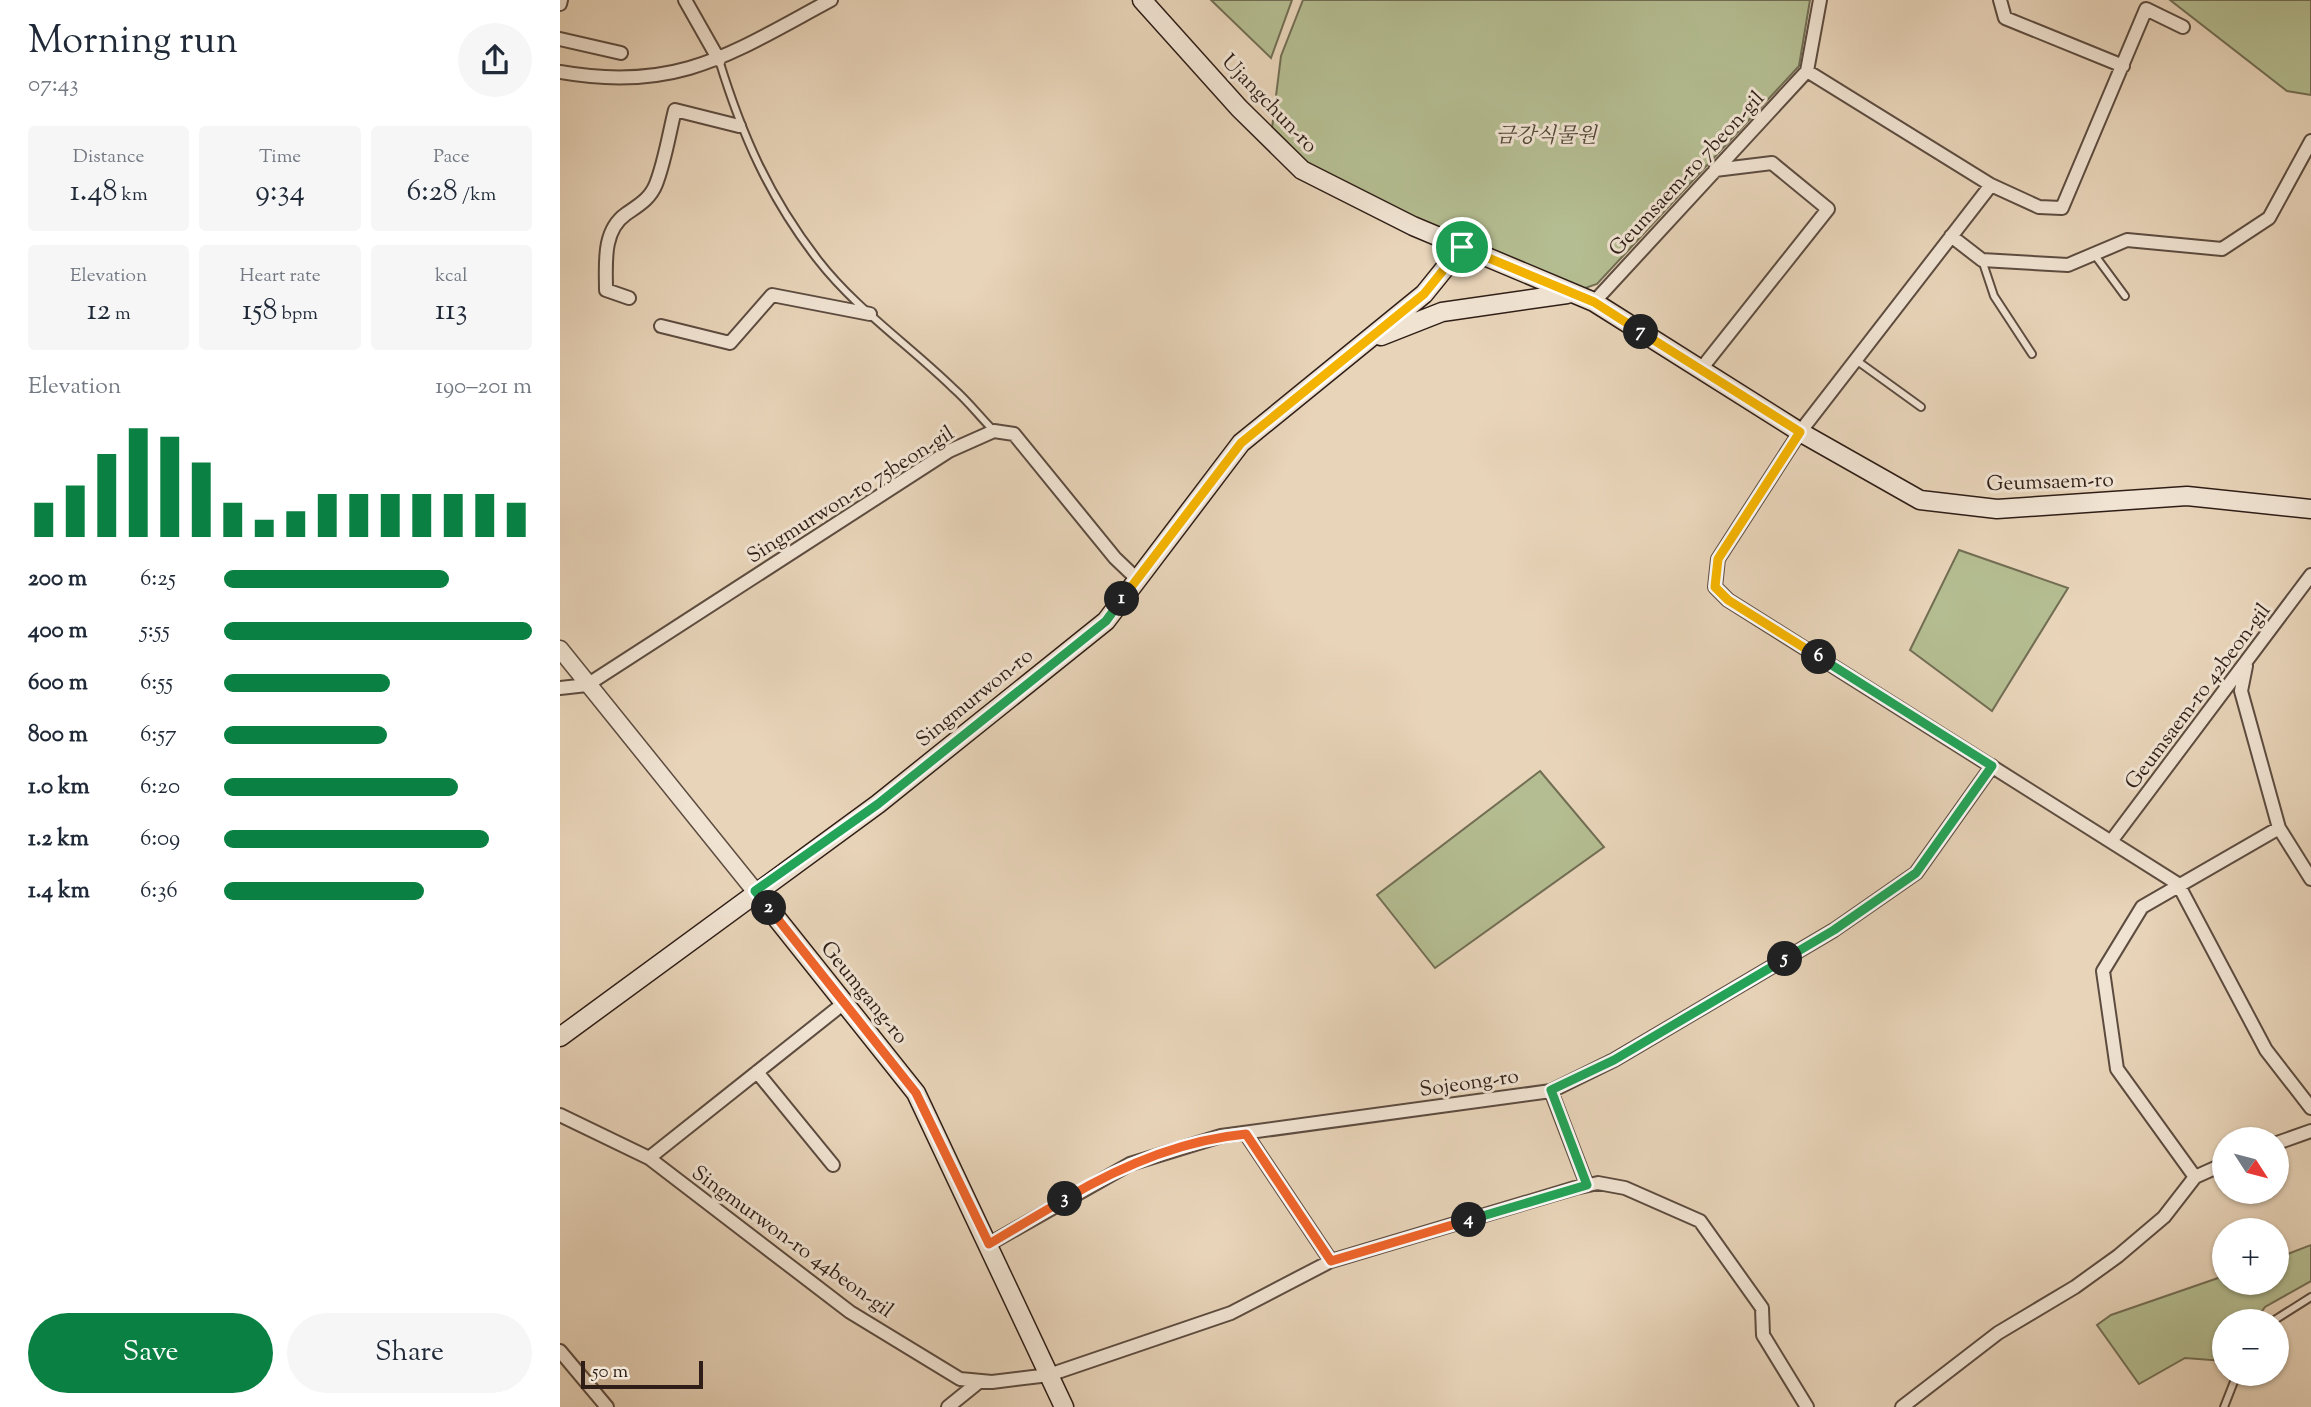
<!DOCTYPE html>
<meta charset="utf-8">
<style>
body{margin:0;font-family:"Sorts Mill Goudy","Noto Serif KR",serif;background:#f6f6f7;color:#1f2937;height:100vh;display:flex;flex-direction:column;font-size:26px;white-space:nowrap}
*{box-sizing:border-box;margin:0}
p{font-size:23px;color:#747a83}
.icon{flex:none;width:38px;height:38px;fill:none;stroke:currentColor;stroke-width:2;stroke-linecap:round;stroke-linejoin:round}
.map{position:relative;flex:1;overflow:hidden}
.panel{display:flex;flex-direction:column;background:#fff;width:560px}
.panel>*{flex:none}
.needle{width:46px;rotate:126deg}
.buttons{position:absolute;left:1652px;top:1127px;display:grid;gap:14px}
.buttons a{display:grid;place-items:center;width:77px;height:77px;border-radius:50%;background:#fff;box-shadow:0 2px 5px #0004;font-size:35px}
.scale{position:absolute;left:21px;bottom:18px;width:122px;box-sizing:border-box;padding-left:7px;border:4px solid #2f1e17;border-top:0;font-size:19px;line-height:24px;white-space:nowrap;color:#2f1e17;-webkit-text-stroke:5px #f0e3d2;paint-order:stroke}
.pin{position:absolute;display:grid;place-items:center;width:60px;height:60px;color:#fff;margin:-30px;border:4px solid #fff;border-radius:50%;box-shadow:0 2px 7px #0007}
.km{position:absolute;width:35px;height:35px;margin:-18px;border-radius:50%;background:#222;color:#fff;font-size:19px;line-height:35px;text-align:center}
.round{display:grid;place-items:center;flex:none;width:74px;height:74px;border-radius:37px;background:#f6f6f7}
.headline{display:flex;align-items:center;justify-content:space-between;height:119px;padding:0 28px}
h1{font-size:38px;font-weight:600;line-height:52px}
.figures{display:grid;grid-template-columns:repeat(3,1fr);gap:10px;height:119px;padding:7px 28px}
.figures div{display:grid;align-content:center;border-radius:7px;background:#f6f6f7;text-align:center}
.figures b{font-size:30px;font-weight:600}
.figures small{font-size:19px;font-weight:400}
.figures p{font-size:19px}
.chart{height:196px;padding:14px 28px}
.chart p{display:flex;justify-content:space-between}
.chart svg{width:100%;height:126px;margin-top:7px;stroke:#0b8043;stroke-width:6}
.cta{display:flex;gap:14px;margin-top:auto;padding:14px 28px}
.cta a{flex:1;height:80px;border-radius:42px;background:#0b8043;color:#fff;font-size:28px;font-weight:600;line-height:80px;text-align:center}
.cta a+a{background:#f6f6f7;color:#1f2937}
ul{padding:0 28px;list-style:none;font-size:23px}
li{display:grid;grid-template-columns:112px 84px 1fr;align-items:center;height:52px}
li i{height:18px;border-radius:9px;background:#0b8043}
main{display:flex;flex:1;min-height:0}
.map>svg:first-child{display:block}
.green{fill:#b4bd91;stroke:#726e54;stroke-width:2}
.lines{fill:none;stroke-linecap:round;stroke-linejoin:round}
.service-casing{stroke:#5d4c40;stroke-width:10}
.minor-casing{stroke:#5d4c40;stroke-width:16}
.tertiary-casing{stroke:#5d4c40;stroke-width:19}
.secondary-casing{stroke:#2f1e17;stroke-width:21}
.service{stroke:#f0e3d2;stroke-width:6}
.minor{stroke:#f0e3d2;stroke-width:12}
.tertiary{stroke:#f0e3d2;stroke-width:16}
.secondary{stroke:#f0e3d2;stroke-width:18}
.split-1-casing{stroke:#fff;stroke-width:14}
.split-2-casing{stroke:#fff;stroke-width:14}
.split-3-casing{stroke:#fff;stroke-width:14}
.split-4-casing{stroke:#fff;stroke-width:14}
.split-5-casing{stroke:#fff;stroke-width:14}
.split-6-casing{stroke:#fff;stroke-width:14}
.split-7-casing{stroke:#fff;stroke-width:14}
.split-8-casing{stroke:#fff;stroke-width:14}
.split-1{stroke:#f5b400;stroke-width:9}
.split-2{stroke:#22a559;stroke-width:9}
.split-3{stroke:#f0652b;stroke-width:9}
.split-4{stroke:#f0652b;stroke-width:9}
.split-5{stroke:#22a559;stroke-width:9}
.split-6{stroke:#22a559;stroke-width:9}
.split-7{stroke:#f5b400;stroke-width:9}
.split-8{stroke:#f5b400;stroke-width:9}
.labels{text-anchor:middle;stroke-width:6;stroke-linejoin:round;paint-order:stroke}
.street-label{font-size:21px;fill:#2f1e17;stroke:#f0e3d2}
.park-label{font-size:21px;font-style:italic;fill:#504636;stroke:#f0e3d2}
</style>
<main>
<section class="panel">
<div class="headline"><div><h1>Morning run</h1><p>07:43</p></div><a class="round"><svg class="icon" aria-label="share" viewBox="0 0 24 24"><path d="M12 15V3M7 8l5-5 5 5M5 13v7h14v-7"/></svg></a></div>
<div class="figures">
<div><p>Distance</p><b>1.48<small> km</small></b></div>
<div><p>Time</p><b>9:34</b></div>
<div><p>Pace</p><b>6:28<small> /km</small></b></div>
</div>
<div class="figures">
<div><p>Elevation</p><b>12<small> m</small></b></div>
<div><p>Heart rate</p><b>158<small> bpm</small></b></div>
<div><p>kcal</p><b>113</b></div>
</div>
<div class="chart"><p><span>Elevation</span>190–201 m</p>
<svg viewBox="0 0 160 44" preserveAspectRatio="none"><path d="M5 44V32M15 44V26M25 44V15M35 44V6M45 44V9M55 44V18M65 44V32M75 44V38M85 44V35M95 44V29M105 44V29M115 44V29M125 44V29M135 44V29M145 44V29M155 44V32"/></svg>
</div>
<ul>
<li><b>200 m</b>6:25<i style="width:73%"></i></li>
<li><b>400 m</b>5:55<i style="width:100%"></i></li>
<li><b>600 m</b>6:55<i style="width:54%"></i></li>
<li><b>800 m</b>6:57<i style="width:53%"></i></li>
<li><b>1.0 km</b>6:20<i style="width:76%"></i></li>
<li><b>1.2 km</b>6:09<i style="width:86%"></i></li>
<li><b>1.4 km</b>6:36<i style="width:65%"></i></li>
</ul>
<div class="cta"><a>Save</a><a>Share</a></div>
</section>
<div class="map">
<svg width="1751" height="1407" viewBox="0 0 1751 1407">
<rect width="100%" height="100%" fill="#e8d4b9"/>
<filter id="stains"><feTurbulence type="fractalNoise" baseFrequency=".00286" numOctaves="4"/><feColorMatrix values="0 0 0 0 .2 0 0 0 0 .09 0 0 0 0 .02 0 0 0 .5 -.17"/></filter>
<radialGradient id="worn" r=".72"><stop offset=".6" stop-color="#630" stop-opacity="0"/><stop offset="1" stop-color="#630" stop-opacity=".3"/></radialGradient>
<!-- green -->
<path class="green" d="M651,0H732L711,58Z
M743,0H1250L1239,66L1037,284L1011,293L853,226L710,144L721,56Z
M1610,0H1751V95L1727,91Z
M1399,550L1508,588L1432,711L1350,650Z
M980,771L1044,847L875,968L817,895Z
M1751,1245V1281L1705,1307L1695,1321H1664V1361L1625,1358L1579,1384L1537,1325L1551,1315L1664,1276V1283H1717V1258Z"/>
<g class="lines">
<!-- service casing -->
<g class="service-casing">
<path id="service" d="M159,60C182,135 209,197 258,260C296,309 349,345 393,388C408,401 420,417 434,431
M1534,254L1565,296
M1422,260L1434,296L1472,354
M1296,360L1361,407
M1713,1321L1751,1297
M1664,1407L1677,1374"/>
</g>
<!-- minor casing -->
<g class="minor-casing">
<path id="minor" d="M125,0L159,60
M1440,0L1445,18L1563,66
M0,4L1,0
M0,39L61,53
M1247,71L1431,185L1479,207L1502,208L1586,9L1623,27
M0,72C118,93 172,53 271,0
M1431,185L1240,432L1158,559L1155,587L1168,600L1618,884L1706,1050L1751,1108
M1391,236L1422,260L1508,265L1567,240L1662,249L1709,218L1751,141
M69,298L46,290C46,264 42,231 66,214C79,205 90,199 96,184C105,161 109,134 115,110L179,126
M1034,302L1247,71L1260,0
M101,326L170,343L212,295L310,314
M1141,369L1268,209L1212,163L1155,170
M1686,666L1681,691L1719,828
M0,688L27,685L389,451L434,431L454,434L555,558L577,579
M1552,840L1751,575
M197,1072L273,1165
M991,1091L1027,1185
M0,1115L89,1158L290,1312L400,1379L432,1382L489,1375L671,1313L771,1261L1015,1188L1038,1183L1065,1188L1140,1221L1202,1308L1203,1335L1247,1407
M686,1134L771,1261
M1717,1143L1751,1131
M89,1158L284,1003
M1664,1164L1635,1177L1557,1069L1543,971L1582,907L1719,828L1751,879
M429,1244L570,1164L661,1136L991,1091L1054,1060L1274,930L1356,873L1432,766
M0,1351L47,1407
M388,1407L420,1381
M1342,1407L1438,1333L1515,1287L1558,1256L1604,1217L1635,1177"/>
</g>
<!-- tertiary casing -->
<g class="tertiary-casing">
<path id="tertiary" d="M0,649L195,891"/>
</g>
<!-- secondary casing -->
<g class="secondary-casing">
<path id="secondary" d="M582,0L679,108L742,170L853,226L1034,302L1240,432L1360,500L1437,509L1627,496L1751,509
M821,336L882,312L1007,294
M195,891L356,1093L504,1407
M0,1037L318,804L546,621L681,443L864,294L902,247"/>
</g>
<!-- service -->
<use href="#service" class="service"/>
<!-- minor -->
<use href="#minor" class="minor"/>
<!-- tertiary -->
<use href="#tertiary" class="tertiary"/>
<!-- secondary -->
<use href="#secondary" class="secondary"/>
</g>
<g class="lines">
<!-- split-1 casing -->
<g class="split-1-casing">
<path id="split-1" d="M562,599L681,443L864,294L902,247"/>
</g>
<!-- split-2 casing -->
<g class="split-2-casing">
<path id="split-2" d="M209,908L195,891L318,804L546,621L562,599"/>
</g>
<!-- split-3 casing -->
<g class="split-3-casing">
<path id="split-3" d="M209,908L356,1093L429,1244L505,1199"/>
</g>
<!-- split-4 casing -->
<g class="split-4-casing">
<path id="split-4" d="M505,1199C559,1167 622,1140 686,1134L771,1261L909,1220"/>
</g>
<!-- split-5 casing -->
<g class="split-5-casing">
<path id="split-5" d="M909,1220L1027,1185L991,1090L1054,1060L1225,959"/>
</g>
<!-- split-6 casing -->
<g class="split-6-casing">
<path id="split-6" d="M1225,959L1274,930L1356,873L1432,766L1259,657"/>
</g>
<!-- split-7 casing -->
<g class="split-7-casing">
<path id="split-7" d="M1081,332L1240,432L1158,559L1155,587L1168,600L1259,657"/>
</g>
<!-- split-8 casing -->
<g class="split-8-casing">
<path id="split-8" d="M902,247L1034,302L1081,332"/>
</g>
<!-- split-1 -->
<use href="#split-1" class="split-1"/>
<!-- split-2 -->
<use href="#split-2" class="split-2"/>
<!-- split-3 -->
<use href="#split-3" class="split-3"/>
<!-- split-4 -->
<use href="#split-4" class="split-4"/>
<!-- split-5 -->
<use href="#split-5" class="split-5"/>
<!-- split-6 -->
<use href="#split-6" class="split-6"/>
<!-- split-7 -->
<use href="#split-7" class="split-7"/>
<!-- split-8 -->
<use href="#split-8" class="split-8"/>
</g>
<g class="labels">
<!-- street labels -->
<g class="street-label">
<text transform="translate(710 103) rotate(46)" y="7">Ujangchun-ro</text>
<text transform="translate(1126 173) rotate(-47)" y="7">Geumsaem-ro 7beon-gil</text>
<text transform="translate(1490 481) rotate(-2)" y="7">Geumsaem-ro</text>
<text transform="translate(290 494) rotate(-32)" y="7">Singmurwon-ro 75beon-gil</text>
<text transform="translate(1637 696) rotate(-53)" y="7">Geumsaem-ro 42beon-gil</text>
<text transform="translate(414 697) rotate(-39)" y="7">Singmurwon-ro</text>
<text transform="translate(305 992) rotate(51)" y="7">Geumgang-ro</text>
<text transform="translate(909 1082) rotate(-8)" y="7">Sojeong-ro</text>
<text transform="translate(233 1241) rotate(36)" y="7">Singmurwon-ro 44beon-gil</text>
</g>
<!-- park labels -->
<g class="park-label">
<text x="986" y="142">금강식물원</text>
</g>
</g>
<rect width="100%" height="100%" filter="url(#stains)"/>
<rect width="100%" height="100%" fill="url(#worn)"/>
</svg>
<div class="buttons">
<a><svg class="needle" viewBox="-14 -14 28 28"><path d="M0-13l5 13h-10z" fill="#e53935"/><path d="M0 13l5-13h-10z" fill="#747a83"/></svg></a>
<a>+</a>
<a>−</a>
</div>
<div class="scale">50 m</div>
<div class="pin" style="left:902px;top:247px;background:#1e9e55"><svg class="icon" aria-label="arrive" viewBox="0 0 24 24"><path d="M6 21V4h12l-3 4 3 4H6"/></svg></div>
<b class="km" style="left:562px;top:599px">1</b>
<b class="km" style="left:209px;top:908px">2</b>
<b class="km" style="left:505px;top:1199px">3</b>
<b class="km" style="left:909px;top:1220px">4</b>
<b class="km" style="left:1225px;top:959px">5</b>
<b class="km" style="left:1259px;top:657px">6</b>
<b class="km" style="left:1081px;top:332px">7</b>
</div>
</main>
